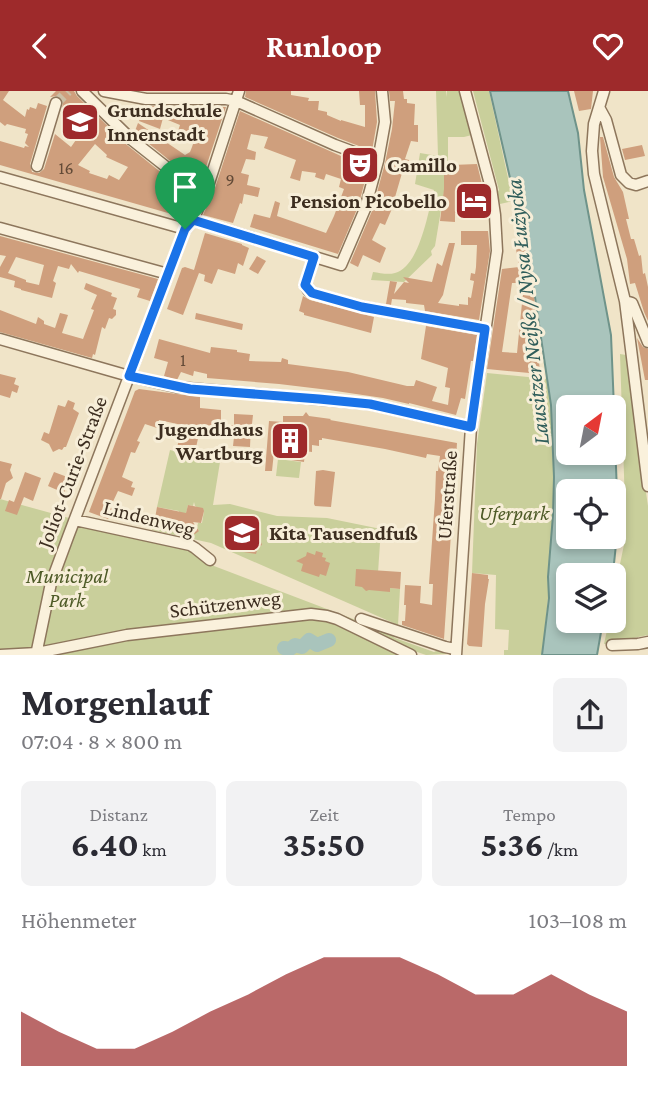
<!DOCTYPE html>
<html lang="de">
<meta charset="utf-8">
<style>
body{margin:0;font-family:"Crimson Pro",serif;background:#f2f2f3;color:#2b2b33;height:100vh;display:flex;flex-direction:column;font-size:26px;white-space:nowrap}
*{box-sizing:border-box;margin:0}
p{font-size:23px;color:#7c7c81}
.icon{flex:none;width:38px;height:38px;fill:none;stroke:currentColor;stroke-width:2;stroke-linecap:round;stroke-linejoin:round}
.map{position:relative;height:564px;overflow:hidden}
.details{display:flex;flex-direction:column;background:#fff;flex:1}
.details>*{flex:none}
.needle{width:46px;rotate:32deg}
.fabs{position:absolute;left:556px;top:304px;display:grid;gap:14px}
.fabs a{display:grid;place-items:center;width:70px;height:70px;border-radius:10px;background:#fff;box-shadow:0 4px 10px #0003;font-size:35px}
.pin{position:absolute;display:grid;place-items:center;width:60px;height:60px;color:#fff;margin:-72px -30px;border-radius:50% 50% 50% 0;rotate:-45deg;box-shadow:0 0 7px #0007}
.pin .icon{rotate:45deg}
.round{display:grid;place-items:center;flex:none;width:74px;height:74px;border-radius:10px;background:#f2f2f3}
.summary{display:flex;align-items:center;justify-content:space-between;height:119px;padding:0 21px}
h1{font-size:38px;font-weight:700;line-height:52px}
.metrics{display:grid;grid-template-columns:repeat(3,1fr);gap:10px;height:119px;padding:7px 21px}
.metrics div{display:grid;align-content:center;border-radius:10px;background:#f2f2f3;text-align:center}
.metrics b{font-size:35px;font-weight:700}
.metrics small{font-size:19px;font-weight:400}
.metrics p{font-size:19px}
.chart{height:196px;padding:14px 21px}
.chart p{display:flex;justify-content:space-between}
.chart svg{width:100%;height:126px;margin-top:7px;fill:#9e2a2b;opacity:.7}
header{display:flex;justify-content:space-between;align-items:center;height:91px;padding:0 21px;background:#9e2a2b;color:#fff;font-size:32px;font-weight:700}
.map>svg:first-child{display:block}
.green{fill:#c9cf9b;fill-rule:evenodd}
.water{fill:#a9c4bc;stroke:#6f938a;stroke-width:2;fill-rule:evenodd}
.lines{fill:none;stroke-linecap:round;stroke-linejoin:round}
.river{stroke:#a9c4bc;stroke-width:14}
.building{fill:#cf9f7d;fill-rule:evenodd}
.minor-tunnel{stroke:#ccc0a6;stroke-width:10;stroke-dasharray:10 5;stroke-linecap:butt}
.minor-casing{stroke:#8d765c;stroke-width:13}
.minor{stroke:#faf1dc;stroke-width:10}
.route-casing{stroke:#fff;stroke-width:14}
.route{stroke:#1a73e8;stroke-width:9}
.labels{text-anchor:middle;stroke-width:6;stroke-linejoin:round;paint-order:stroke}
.number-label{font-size:18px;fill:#624a37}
.poi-label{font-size:21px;font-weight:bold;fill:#3d2e20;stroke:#f7eed8;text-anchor:start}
.street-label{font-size:21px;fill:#3d2e20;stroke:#f7eed8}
.park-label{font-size:21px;font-style:italic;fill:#4d5a26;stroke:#f7eed8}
.water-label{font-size:23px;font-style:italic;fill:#2f5d5a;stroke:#f7eed8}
</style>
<header><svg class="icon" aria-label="back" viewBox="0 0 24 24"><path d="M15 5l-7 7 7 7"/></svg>Runloop<svg class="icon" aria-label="heart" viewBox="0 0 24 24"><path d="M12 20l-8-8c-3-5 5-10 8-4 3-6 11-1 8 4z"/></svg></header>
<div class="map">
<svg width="648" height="564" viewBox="0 0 648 564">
<rect width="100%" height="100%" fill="#f0e4c8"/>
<!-- green -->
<path class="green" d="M436,0H446V6L447,0H460L472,44L464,46H448V71L451,73V83H444V101L435,155L431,160L432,164L404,191L371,189L373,181C380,182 388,184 395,182C420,175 428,121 434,99L415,93L420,62L438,65Z
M473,0H489L513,110L500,113L497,101L499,99Z
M620,263L626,264L648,415V544L604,553L609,530H614V502L626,444Z
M487,282L548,288C558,380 553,473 542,564H504V559H508L509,539L495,538L496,484L472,482L477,353Z
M170,359L220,371L213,414L230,413L277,425L327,427L381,438L377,496L390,500V497L400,498L398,534L211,452L152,439L154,433L168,436L171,438H176L179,420L157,416ZM194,411L195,415L204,420L202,432H198L197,437L199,440H182L188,414L193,415Z
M278,368L301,371L299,387L276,385Z
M0,408L69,427L80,433L190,458L197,465L214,475L390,542L395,547L434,561L440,558L446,560V563L426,564L417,561L415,564H0Z"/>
<!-- water -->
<path class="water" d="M490,0H568L578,42L584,99L611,244L614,317H569V362H614V333C616,384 621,435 612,485H569V530H603L597,564H542L549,507L548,486L553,424L554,386L551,314L528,159L513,100ZM569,401H614V446H569Z"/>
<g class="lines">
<!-- river -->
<path class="river" d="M284,557L290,558L295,554L302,556L309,549L317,554L329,549"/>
</g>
<!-- building -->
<path class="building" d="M0,0H9L3,9L25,26L27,18L29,19L30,16L36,18L38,12L47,15L30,73L32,81L39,82L44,78L55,43L71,56L83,39L62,18L63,11L61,6L57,5L50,6L56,0H74L77,5L127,54L194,108L186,125L182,126L0,74V50L24,57L25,55L29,56L25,52L28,43L25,42L26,38L7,33L5,35L0,31ZM95,53L107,64L106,66L128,76L119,89L109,84L107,88L89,82L90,80L78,74Z
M246,0H291V4L309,7L308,10H319L318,19L327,21V24L341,30V29L365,36V14H360L359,0H375L377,31L372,60L338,47L245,6Z
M389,0H403L404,8H407V12L415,13L414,34H418V51L411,50L405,68L409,69L404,83L402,82L391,120L385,134L380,132L372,149L386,157L380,172L363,164L358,176L350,172L372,120L385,72L392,38L395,10H390Z
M574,0H593L591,18L579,20Z
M144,15H154L166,19V15L226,16L200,94L148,52L153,45L135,40L138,32L185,64L190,61L192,56L194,50L181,46L183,42L178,40L180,34L163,27L160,38L139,30Z
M240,20L341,65L369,75L358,116L338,163L250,136L254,123L270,127L275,110L280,112L277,125L326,142L334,125L344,98L339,96L341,88L326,83L324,89L315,86L316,82L302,80L300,90L290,87L296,69L264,57L268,46L251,43L247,58L256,61L255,69L246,68L241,82L249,84L247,94L260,97L258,106L244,103L242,113L240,112L233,132L203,124L215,97Z
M600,46H603L614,86L623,101L629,128H626L631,148H634L639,165L641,164L643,183L645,182L648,196V230L644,221L635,192L630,193L627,168L603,86Z
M642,54L645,65L625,69L622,58Z
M477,73L483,97H475L474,123L455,122V131L440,130L444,98V83H452V74Z
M461,140H488L490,160L479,229L425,220L424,214L406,212V209L392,208L391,214L386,213L390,190L397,191L394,203L404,191L409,192L403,186L432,191L437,172L442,175L449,152H455L443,204L438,212L459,215V213L468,214V206L471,207L474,190L470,189L471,182L475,183L476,176L477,154H461Z
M205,142L242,153V154L249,157L243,175L238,172L235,183L218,178L212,193L204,190L205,184L199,182L183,224L167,218L182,177L185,176L194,179Z
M0,145L158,188L150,210L137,206L140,198L79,180L78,182L71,173L69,178L58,175L53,190L56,192L52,207L21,199V198L14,196L15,190L0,186V176L6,165L0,164ZM16,166L44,174L39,194L26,191V189L8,182Z
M516,158H526L531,177L535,215L540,283L487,278L502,178L519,176ZM512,192H524L517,262L502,261Z
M257,165L266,170L258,183L249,178Z
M86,192L112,202L111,205L117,207L113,218L116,219V224L112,228L109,227L105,238L102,236L95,264L93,263L92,267L0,241V219L36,233L38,226L44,230V233L55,237L60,222L68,224L62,242L83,248L94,219L91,218L97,204L84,198Z
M303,205L310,209L374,226L371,242L304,224V222L299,220Z
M196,222L243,233L242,239L195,228Z
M426,235L477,244L473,270H471L465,308L461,307L456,324L409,312V313L383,307L329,299L279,293L207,287V283L194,280L193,285L181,281L177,289L164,285L168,271L154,267L159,248L210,262L211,256L237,259V261L250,263L249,270L281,271L282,267L288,269V273L348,281L407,295H414L416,289L437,296L432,310L448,314L450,297L445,296L448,277L421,268Z
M637,247L643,256L648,258V289H645Z
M0,283L16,287L14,293L19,295L17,302L12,300L10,307L0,304Z
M139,298L200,306V317L221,319V333L218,332V335L201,334L195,361L177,357L182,334L159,329L157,337L145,333L137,350L140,351L135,362L131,361L122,386L133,391L131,396L135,397L132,405L118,400L110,417L120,420L117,427L110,425L108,428L89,421L135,300Z
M68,309L75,312L73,318L79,322L66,356H64L62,359L59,358L53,361L49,353L41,349L44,341L49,343L58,314L65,316Z
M306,321L309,325L331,328L330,329L358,334L457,352L444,548L402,534V530H405L406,514H404L405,494L421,495L420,512L432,514L433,493H429L435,408L436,380H438L440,365L427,363L426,367L385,358L322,347V349H319V355L312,354V361L305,360L304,371L291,369L292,364L274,361L272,380H265L269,330L283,331V325H303Z
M234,323L253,324L252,333H251L250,356L233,355L234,346H231V334H234Z
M0,370L12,373L10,379L13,387L6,392L1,408H0Z
M323,379L335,381L331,416L315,415L314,413L316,380Z
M25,381L41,387L33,410L24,406L17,424L5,420L9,409L14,411Z
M54,381L70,387L64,402L48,395Z
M188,414L203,417L204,420L201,432L193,431L199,440L195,443L154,433L157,416L186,422Z
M235,426L260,434L256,447L260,448L262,454L258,456L256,463L231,459L226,451L228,447L225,446L227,438L231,436Z
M316,460L323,462L322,466L326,467L325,470L330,472L326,485L320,483L319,486L301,480L303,473L296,470L306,465L307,461L315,464Z
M356,478L401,481L400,498L390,497V501L369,499L366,500L362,496L355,495Z
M472,482L488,484V488H489L485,513L482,556L469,555L467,553Z"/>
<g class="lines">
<!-- minor-tunnel -->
<path class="minor-tunnel" d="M56,12L68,0"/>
<!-- minor casing -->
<g class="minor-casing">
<path id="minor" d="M82,0L132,49L203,105
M104,0L146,8H226L236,10L335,54L378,70
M604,0L594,33L592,60L594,83L625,210L648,395
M600,18L606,29L621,84L629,92L636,94L648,90
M37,75L56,12
M0,86L185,138
M193,129L341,174L365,118L378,70L385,31L382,0
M0,137L168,183
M314,166L305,194L308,199L312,202L362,216L485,238
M625,210L632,212L648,251
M0,248L129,285L176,296L370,313L471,336
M75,429L190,454L195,457L210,469
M361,528L445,556L455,558
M612,554L638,553L648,551
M0,564L37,562L127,544L311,523L327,525L337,528L411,564
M36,564L51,492L68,446L185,138L193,129L208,95L239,0
M456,564L471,336L497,160L495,124L491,97L465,0"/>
</g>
<!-- minor -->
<use href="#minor" class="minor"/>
</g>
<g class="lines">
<!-- route casing -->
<g class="route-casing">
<path id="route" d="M193,129L314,166L305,194L312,202L362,216L485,238L471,336L370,313L319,308L190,298L129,285L185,138Z"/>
</g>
<!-- route -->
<use href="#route" class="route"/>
</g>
<!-- icons -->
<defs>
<g id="school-square" transform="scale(2.0125)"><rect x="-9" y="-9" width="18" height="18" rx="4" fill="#9e2a2b" stroke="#f7eed8"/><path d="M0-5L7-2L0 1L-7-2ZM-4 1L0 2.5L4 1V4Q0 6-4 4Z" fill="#fff"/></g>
<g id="theatre-square" transform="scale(2.0125)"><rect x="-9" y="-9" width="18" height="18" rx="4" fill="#9e2a2b" stroke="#f7eed8"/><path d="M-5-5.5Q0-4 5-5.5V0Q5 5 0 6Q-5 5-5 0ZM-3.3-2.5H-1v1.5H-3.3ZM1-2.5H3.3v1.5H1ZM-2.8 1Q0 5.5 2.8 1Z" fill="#fff"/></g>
<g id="hotel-square" transform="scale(2.0125)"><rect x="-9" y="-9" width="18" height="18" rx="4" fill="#9e2a2b" stroke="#f7eed8"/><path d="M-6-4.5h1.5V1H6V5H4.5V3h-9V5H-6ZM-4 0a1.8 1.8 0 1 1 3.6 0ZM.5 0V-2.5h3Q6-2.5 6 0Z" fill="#fff"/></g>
<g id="building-square" transform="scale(2.0125)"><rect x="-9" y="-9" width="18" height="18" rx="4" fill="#9e2a2b" stroke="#f7eed8"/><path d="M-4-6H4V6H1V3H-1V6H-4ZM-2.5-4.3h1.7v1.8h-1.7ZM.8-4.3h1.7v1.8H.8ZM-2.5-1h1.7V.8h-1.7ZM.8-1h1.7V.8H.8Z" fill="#fff"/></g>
</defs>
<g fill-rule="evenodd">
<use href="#school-square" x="80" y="31"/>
<use href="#theatre-square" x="360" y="74"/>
<use href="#hotel-square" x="474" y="110"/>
<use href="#building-square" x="290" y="350"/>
<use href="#school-square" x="242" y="442"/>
</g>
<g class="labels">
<!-- number labels -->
<g class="number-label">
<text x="66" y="83">16</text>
<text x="230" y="95">9</text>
<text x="183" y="275">1</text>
</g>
<!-- poi labels -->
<g class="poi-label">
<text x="107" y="26">Grundschule<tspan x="107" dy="24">Innenstadt</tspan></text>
<text x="387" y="81">Camillo</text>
<text x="447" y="117" text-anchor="end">Pension Picobello</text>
<text x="263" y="345" text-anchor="end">Jugendhaus<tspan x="263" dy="24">Wartburg</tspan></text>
<text x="269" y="449">Kita Tausendfuß</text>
</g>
<!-- street labels -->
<g class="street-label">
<text transform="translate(72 381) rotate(-69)" y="7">Joliot-Curie-Straße</text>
<text transform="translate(447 404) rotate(-86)" y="7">Uferstraße</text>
<text transform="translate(149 427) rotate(14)" y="7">Lindenweg</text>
<text transform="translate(225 513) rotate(-7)" y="7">Schützenweg</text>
</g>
<!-- park labels -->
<g class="park-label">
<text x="514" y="429">Uferpark</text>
<text x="67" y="492">Municipal<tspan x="67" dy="24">Park</tspan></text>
</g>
<!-- water labels -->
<g class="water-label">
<text transform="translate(527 221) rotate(-96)" y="8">Lausitzer Neiße / Nysa Łużycka</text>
</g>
</g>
</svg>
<div class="fabs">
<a><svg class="needle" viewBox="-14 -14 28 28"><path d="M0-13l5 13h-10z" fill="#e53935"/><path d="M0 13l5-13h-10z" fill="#7c7c81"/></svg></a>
<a><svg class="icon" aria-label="locate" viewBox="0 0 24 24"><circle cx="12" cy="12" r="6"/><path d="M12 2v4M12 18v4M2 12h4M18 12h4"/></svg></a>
<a><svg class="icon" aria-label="layers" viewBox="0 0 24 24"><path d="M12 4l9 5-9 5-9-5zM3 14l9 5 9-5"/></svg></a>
</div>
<div class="pin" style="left:185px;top:138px;background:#1e9e55"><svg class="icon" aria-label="arrive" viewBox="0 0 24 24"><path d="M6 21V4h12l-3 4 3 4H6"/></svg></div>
</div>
<section class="details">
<div class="summary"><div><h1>Morgenlauf</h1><p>07:04 · 8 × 800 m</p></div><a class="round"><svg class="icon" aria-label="share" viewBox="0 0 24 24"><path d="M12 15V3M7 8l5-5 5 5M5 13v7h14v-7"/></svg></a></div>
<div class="metrics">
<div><p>Distanz</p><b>6.40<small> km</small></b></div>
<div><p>Zeit</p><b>35:50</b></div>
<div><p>Tempo</p><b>5:36<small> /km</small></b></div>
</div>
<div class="chart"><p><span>Höhenmeter</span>103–108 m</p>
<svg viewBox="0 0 160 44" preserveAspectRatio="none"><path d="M0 44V25L10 32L20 38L30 38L40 32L50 25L60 19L70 12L80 6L90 6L100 6L110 12L120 19L130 19L140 12L150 19L160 25V44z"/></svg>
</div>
</section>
